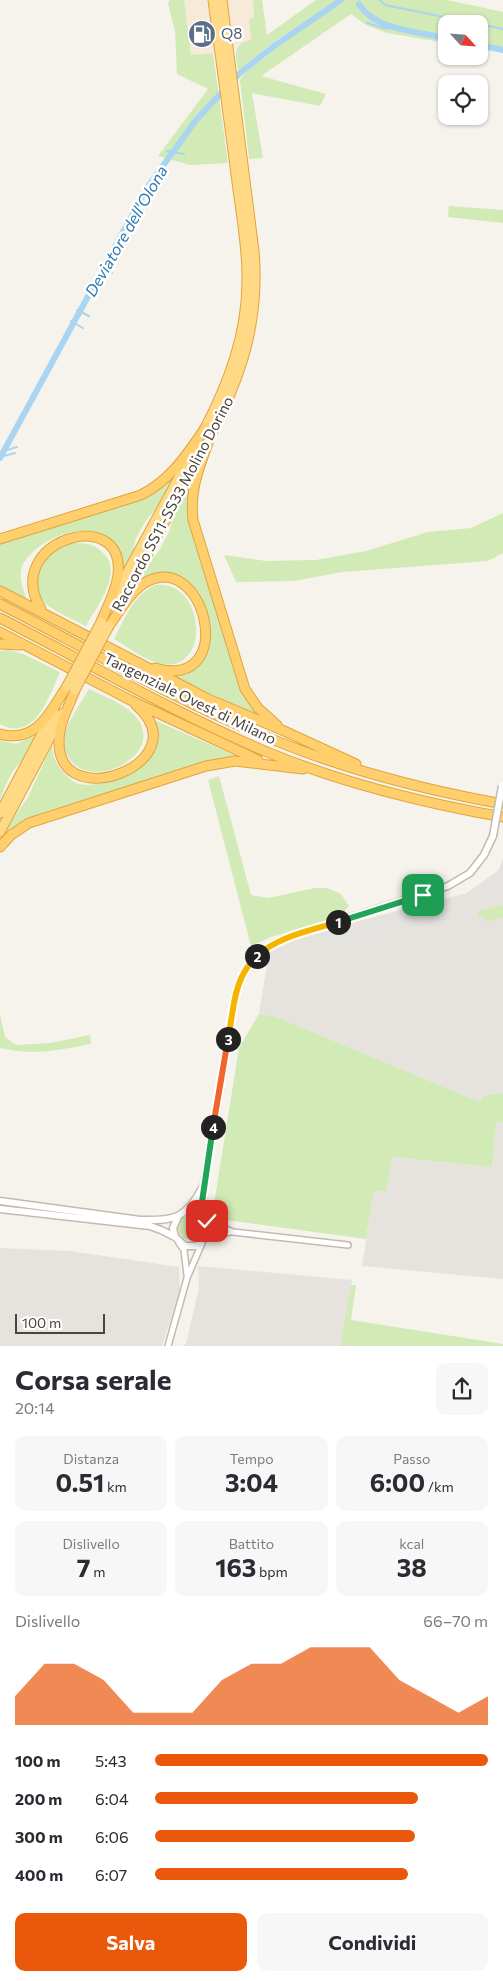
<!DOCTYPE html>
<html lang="it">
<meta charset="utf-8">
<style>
body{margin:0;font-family:Commissioner,sans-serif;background:#f7f7f7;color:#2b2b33;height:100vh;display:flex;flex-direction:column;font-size:19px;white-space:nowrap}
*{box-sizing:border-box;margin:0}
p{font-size:16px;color:#7c7c81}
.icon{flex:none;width:28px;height:28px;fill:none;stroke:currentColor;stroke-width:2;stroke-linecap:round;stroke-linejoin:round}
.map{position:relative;height:1346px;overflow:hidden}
.details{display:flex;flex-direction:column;background:#fff;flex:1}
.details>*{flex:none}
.needle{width:32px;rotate:116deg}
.tools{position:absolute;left:438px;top:15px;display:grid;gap:10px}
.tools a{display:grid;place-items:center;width:50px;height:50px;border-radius:10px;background:#fff;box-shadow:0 1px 4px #0004;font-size:25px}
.scale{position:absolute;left:15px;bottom:12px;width:90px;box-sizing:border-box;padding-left:5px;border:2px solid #4b4439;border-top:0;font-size:14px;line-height:18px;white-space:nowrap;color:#4b4439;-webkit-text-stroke:4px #fff;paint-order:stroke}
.pin{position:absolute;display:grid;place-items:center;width:42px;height:42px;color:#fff;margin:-21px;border-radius:10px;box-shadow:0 2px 8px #0006}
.km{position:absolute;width:25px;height:25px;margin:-12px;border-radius:50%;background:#222;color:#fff;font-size:14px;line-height:25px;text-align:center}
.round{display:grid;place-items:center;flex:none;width:52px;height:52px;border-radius:10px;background:#f7f7f7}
.headline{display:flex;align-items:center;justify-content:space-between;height:85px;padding:0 15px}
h1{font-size:28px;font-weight:700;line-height:38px}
.figures{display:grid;grid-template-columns:repeat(3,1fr);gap:8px;height:85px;padding:5px 15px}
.figures div{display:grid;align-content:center;border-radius:10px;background:#f7f7f7;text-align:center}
.figures b{font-size:25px;font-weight:700}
.figures small{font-size:14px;font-weight:400}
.figures p{font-size:14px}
.chart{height:140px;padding:10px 15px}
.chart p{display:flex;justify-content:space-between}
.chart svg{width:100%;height:90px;margin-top:5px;fill:#ea580c;opacity:.7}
.button{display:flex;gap:10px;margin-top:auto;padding:10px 15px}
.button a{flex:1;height:58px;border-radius:10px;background:#ea580c;color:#fff;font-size:20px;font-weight:700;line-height:58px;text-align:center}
.button a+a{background:#f7f7f7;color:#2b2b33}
ul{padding:0 15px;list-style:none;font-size:16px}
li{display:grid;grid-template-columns:80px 60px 1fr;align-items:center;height:38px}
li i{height:12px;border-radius:6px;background:#ea580c}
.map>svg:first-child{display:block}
.commercial{fill:#f7ead8}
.industrial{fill:#e6e2dd}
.green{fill:#d2eab5}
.parking{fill:#e5e3e0}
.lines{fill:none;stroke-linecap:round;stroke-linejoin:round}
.stream{stroke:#a9d4f2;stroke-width:2}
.canal{stroke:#a9d4f2;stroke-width:6}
.minor-casing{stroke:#c2bbae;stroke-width:8}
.tertiary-casing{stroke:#c2bbae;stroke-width:9}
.trunk-casing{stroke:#e0a43c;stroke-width:11}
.motorway-casing{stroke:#e0a43c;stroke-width:11}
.minor{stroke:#fff;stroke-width:5}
.tertiary{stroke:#fff;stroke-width:6}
.trunk{stroke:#ffd985;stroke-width:9}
.motorway{stroke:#ffcf6e;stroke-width:9}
.tertiary-bridge-casing{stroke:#c2bbae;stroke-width:9;stroke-linecap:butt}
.trunk-bridge-casing{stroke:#e0a43c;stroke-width:11;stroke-linecap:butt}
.tertiary-bridge{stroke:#fff;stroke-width:6}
.trunk-bridge{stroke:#ffd985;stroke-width:9}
.split-1-casing{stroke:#fff;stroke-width:10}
.split-2-casing{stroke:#fff;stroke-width:10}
.split-3-casing{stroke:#fff;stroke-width:10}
.split-4-casing{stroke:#fff;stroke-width:10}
.split-5-casing{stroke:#fff;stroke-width:10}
.split-1{stroke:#22a559;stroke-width:6}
.split-2{stroke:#f5b400;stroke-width:6}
.split-3{stroke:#f5b400;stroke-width:6}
.split-4{stroke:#f0652b;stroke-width:6}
.split-5{stroke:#22a559;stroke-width:6}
.labels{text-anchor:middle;stroke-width:5;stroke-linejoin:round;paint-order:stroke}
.service-label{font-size:15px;fill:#4e5e75;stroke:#fff;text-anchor:start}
.street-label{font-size:15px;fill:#4b4439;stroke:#fff}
.water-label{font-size:16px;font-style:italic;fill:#2e7ab2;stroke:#fff}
</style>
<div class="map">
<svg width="503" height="1346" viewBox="0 0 503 1346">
<rect width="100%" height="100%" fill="#f6f3ec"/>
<!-- commercial -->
<path class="commercial" d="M184,0H210L216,48L213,53L191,55Z
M226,0H253L254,17L249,20L251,40L239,44L237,47L231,46Z"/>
<!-- industrial -->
<path class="industrial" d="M503,859V1093L485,1095L480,1102L274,1016L259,1014L269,953L275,948L285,943L366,919L467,893L499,870Z
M496,1121L503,1122V1279L362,1266L374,1191L386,1192L391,1157L492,1167Z
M0,1248L70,1251L179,1267L180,1292L162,1346H0Z
M198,1266L352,1280L340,1346H183L186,1344L199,1288Z"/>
<!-- green -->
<path class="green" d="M169,0H184L191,55L213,53L228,163L190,165L158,156L208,89L177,74L175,31L168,4Z
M253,0H262L267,35L316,0H336L271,44L238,71C236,55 231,44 251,40L249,20L254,17Z
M344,0H447L503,12V52L479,48V24H446V43L387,33L366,25L351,14L261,76L326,94L320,106L252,93L263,158L249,159L240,80L244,74L276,48Z
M449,206L503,210V223L448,217Z
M170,480L172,481L158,506L145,522L136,538L132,555L123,573L121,572C121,563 116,559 111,552C107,547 103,538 97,535C74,522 27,546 21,570C19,582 25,590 26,600L0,586V542L142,498L159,490Z
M189,486L188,499L243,692L257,713L256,716L172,675C244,667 202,544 140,582L138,581L147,565L159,551L169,532L174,515Z
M503,513V553L488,561L342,572L294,581L236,582L224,555L266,561L316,560L366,551L428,532L471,528Z
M73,543C85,543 93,543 102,552C125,571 97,606 86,626C73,619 43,607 37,594C33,588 35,575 34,567L61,546Z
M156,585C206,581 211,672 162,664C146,661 128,647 114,639C125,619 133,594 156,585Z
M10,650L23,654L60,672C49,696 35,743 0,724V651Z
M89,689C103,696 121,702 132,713C173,750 93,795 69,758C65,752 63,744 64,737C68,720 81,703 89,689Z
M154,720L238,757L211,761L44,812L26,820L6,832L18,811L27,799L52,745C53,750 53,756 55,760C58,767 69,780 76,783C87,787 100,784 111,781C143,773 162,754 154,720Z
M35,736L34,750C14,765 8,777 0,800V740L16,744Z
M219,776L251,895L268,898L315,888H327L341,894L349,906L340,916L271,937L251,946L208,780Z
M503,905V918L486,922L484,916L478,917V911Z
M0,1014L5,1037L16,1045L50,1043L90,1035L91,1044C56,1050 35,1056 0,1048Z
M259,1014L274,1016L480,1102L485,1095L503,1093V1122H496L492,1167L392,1157L386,1192L374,1191L366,1239L226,1220L213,1210L239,1048Z
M178 1228a12 12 0 1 1 24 0a12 12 0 1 1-24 0Z
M351,1285H356L351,1320L503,1344V1346H340Z"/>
<!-- parking -->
<path class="parking" d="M503,859V891L460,898L499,870Z
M445,907H451L453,916L324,948L326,936Z"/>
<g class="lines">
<!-- stream -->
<path class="stream" d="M380,0L385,5L478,24
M367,23L387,29L389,26
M479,24L503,29
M167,151L184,154
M99,266L112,273
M77,310L89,316
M71,321L83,328
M0,452L17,447
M0,457L15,453"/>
<!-- canal -->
<path class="canal" d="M359,4C374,30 419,32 446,38
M479,45L503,50
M0,458L147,188L196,120L240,73L274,46L341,0"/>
<!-- minor casing -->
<g class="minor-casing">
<path id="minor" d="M207,1221L233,1232L348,1245
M206,1237L230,1232
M179,1243L184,1250L187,1275
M168,1346L187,1278L202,1243"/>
</g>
<!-- tertiary casing -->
<g class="tertiary-casing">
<path id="tertiary" d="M0,1201L140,1220C173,1221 186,1219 202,1188
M0,1209L150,1226L161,1230L175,1237L185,1246H196L206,1237C212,1222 202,1210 187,1212
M202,1215L204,1184L236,992C243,967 259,950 283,939L448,886L470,873L484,855L493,836
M175,1237L173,1228L178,1217"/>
</g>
<!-- trunk casing -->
<g class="trunk-casing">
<path id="trunk" d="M203,432C229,383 248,332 247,276C247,239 239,203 235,166C228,111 220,55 213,0
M210,436C242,376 260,320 254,251L222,0
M114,597L195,448
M121,604L202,452
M0,813L54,711
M0,832L63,713"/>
</g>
<!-- motorway casing -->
<g class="motorway-casing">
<path id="motorway" d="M213,430C202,460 189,487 193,520L245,689L258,708L277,725
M0,539L141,495C172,479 187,454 206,427
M0,591L208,699L282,730L356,764
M0,604C89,650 181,703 274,740C347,770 425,790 503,804
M41,609C0,541 126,503 118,575C116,591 107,607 101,622
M0,618C88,663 175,713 267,752C342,783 423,803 503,817
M109,626C119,612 129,594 143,584C204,544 241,692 155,668
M0,632L130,700L258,760
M0,644L20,645
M75,690C69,706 59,724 59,741C57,817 202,762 136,705
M0,734C37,744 50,712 67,686
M0,847L11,835L29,823L206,766L235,761L303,769"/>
</g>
<!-- minor -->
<use href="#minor" class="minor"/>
<!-- tertiary -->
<use href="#tertiary" class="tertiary"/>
<!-- trunk -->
<use href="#trunk" class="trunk"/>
<!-- motorway -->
<use href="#motorway" class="motorway"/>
<!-- tertiary-bridge casing -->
<g class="tertiary-bridge-casing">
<path id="tertiary-bridge" d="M493,836L502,786"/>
</g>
<!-- trunk-bridge casing -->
<g class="trunk-bridge-casing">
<path id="trunk-bridge" d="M67,686L101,622
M75,690L109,626"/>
</g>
<!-- tertiary-bridge -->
<use href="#tertiary-bridge" class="tertiary-bridge"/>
<!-- trunk-bridge -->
<use href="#trunk-bridge" class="trunk-bridge"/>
</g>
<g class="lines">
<!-- split-1 casing -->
<g class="split-1-casing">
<path id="split-1" d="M338,922L423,895"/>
</g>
<!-- split-2 casing -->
<g class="split-2-casing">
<path id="split-2" d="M257,956C279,936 310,931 338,922"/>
</g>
<!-- split-3 casing -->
<g class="split-3-casing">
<path id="split-3" d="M228,1039C234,1009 233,978 257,956"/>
</g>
<!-- split-4 casing -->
<g class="split-4-casing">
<path id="split-4" d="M213,1127L228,1039"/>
</g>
<!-- split-5 casing -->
<g class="split-5-casing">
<path id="split-5" d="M207,1221L202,1215V1202L213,1127"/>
</g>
<!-- split-1 -->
<use href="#split-1" class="split-1"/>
<!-- split-2 -->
<use href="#split-2" class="split-2"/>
<!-- split-3 -->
<use href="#split-3" class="split-3"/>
<!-- split-4 -->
<use href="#split-4" class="split-4"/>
<!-- split-5 -->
<use href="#split-5" class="split-5"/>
</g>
<!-- icons -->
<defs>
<g id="fuel-disc" transform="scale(1.4375)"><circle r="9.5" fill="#5c6f8a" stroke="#fff"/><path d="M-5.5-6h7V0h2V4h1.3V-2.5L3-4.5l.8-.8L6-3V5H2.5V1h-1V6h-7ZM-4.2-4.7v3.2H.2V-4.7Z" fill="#fff"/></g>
</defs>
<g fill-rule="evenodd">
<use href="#fuel-disc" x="202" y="34"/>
</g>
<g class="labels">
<!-- service labels -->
<g class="service-label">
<text x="221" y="39">Q8</text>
</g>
<!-- street labels -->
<g class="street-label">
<text transform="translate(173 504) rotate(-62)" y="5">Raccordo SS11-SS33 Molino Dorino</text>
<text transform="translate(190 699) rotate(26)" y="5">Tangenziale Ovest di Milano</text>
</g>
<!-- water labels -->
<g class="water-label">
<text transform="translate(126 231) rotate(-60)" y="6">Deviatore dell'Olona</text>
</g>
</g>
</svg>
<div class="tools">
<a><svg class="needle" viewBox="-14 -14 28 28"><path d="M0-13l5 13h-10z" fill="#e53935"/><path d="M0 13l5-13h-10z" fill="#7c7c81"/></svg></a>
<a><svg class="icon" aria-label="locate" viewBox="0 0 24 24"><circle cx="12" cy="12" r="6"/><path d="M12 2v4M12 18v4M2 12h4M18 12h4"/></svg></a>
</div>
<div class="scale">100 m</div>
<div class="pin" style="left:423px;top:895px;background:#1e9e55"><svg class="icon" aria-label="arrive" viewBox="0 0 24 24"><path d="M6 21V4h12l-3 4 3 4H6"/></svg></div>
<div class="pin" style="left:207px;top:1221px;background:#d93025"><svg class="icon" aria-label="check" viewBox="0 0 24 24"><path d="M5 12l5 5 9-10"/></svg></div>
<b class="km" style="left:338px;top:922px">1</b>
<b class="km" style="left:257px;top:956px">2</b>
<b class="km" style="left:228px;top:1039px">3</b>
<b class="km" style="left:213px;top:1127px">4</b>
</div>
<section class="details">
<div class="headline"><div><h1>Corsa serale</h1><p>20:14</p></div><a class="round"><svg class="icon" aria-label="share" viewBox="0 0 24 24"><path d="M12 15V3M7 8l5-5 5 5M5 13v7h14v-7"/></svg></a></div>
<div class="figures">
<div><p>Distanza</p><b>0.51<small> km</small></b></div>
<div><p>Tempo</p><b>3:04</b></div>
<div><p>Passo</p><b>6:00<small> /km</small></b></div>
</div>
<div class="figures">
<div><p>Dislivello</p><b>7<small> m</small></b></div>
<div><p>Battito</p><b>163<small> bpm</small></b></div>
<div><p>kcal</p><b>38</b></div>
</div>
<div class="chart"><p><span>Dislivello</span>66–70 m</p>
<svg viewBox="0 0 160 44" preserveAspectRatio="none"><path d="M0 44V30L10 14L20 14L30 22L40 38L50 38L60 38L70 22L80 14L90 14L100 6L110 6L120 6L130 22L140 30L150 38L160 30V44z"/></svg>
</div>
<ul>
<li><b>100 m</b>5:43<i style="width:100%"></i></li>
<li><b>200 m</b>6:04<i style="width:79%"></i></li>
<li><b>300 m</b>6:06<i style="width:78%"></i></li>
<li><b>400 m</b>6:07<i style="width:76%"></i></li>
</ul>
<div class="button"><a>Salva</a><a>Condividi</a></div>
</section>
